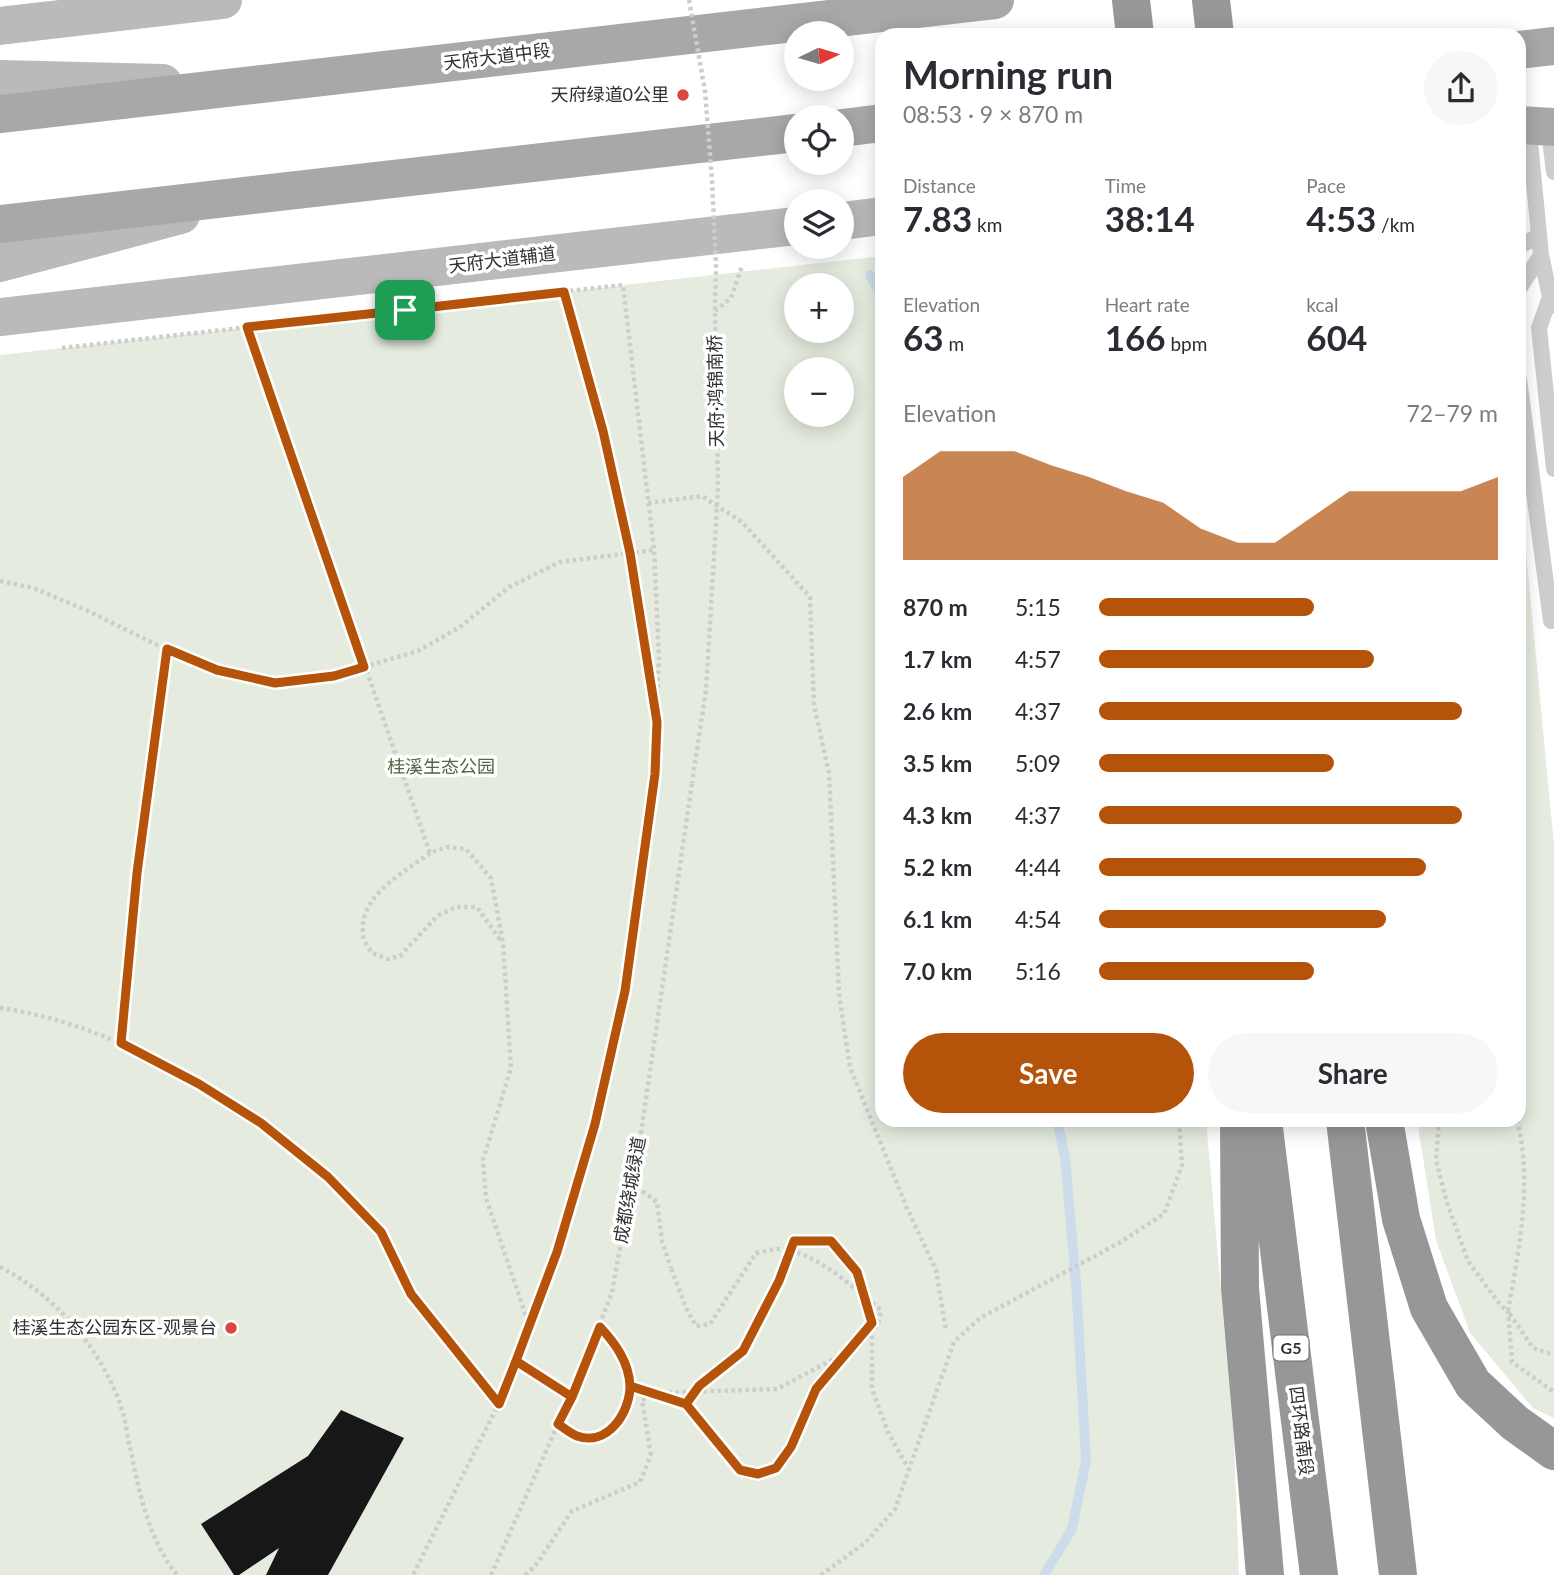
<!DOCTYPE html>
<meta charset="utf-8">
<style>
body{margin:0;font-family:Lato,"Noto Sans SC",sans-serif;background:#f7f7f7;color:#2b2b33;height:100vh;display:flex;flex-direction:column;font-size:26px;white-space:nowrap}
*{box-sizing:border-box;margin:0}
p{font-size:23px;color:#7c7c81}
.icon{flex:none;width:38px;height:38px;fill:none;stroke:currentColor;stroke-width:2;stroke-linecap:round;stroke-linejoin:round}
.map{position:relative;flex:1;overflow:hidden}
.side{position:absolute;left:875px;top:28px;width:651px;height:1099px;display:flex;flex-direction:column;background:#fff;border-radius:21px;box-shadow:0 4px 18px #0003}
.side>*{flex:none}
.needle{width:46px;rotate:85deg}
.controls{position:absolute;left:784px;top:21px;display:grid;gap:14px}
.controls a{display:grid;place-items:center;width:70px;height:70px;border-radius:50%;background:#fff;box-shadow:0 4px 18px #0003;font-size:35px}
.pin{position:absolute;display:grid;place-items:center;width:60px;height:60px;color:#fff;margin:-30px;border-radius:14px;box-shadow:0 4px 10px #0006}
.round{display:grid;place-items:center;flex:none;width:74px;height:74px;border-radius:37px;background:#f7f7f7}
.headline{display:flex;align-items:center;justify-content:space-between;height:119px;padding:0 28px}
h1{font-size:38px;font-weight:700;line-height:52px}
.stats{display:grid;grid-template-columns:repeat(3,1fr);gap:10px;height:119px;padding:7px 28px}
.stats div{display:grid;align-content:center}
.stats b{font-size:35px;font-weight:700}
.stats small{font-size:19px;font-weight:400}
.stats p{font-size:19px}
.chart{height:196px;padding:14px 28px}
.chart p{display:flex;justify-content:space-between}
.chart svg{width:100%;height:126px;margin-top:7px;fill:#b45309;opacity:.7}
.cta{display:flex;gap:14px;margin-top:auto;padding:14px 28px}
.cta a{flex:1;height:80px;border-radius:42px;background:#b45309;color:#fff;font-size:28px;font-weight:700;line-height:80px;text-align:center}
.cta a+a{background:#f7f7f7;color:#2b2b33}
ul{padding:0 28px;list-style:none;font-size:23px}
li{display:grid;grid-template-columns:112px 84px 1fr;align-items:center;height:52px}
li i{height:18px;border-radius:9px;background:#b45309}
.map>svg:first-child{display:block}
.green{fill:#e5ecdf;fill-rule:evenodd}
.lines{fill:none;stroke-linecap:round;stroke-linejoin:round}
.stream{stroke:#cddcea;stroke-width:10}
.building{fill:#171717}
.path{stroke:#cdcdcd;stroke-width:4.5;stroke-dasharray:3.5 3.5;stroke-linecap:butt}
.lane{stroke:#cdcdcd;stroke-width:16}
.secondary{stroke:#bababa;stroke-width:38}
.primary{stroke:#a8a8a8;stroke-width:38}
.highway{stroke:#979797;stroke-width:38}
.path-bridge{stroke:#cdcdcd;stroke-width:4.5;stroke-dasharray:3.5 3.5;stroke-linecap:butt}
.route-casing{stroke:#fff;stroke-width:14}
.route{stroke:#b45309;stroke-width:9}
.poi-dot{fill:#da4640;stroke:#fff;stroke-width:2.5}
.labels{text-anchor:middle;stroke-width:7;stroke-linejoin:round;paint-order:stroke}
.shield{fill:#fff;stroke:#6e6e6e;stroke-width:2}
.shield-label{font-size:16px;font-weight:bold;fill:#303030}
.street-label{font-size:18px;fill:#303030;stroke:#fff}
.poi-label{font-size:18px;fill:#303030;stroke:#fff;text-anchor:end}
.park-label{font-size:18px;fill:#4f6940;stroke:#fff}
</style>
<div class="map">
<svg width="1554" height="1575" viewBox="0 0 1554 1575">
<rect width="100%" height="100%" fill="#fff"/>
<!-- green -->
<path class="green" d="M882,256V1120H1206L1234,1439L1239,1575H0V355ZM796,285H842V331H796ZM796,369H842V415H796Z
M1519,478L1554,845V1418L1533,1408L1470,1333L1436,1240L1417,1120H1519Z"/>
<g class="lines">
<!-- stream -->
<path class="stream" d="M870,275L882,296
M1044,1575L1072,1529L1086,1461L1076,1282L1065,1157L1057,1120"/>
</g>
<!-- building -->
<path class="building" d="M341,1410L404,1438L328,1575H266L279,1548L239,1575H234L201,1524L308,1456Z"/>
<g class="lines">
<!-- path -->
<path class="path" d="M564,292L603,431L630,553L655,711
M715,311L731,298L742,266
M247,327L430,853L447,847L466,849L491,878L503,943L511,1068L483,1160L486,1198L529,1325
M62,348L623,285L654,550L659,657L655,774L625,991L595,1124L557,1252L499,1403
M648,503L702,496L742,522L810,597L814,705L829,773L839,994L850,1067L906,1206L936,1270L946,1331
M0,581L33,588L86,610L155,644L217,670L276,683L334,676L418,651L460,627L509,587L560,562L654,550
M1519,757L1522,764L1519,767
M430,853C404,873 359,895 363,933C363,940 368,947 372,953L388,959L400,956L437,916L456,907H477L501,941
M1519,869L1522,872L1519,889
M0,1008C134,1026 290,1129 379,1230C395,1248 399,1276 413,1296C439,1333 470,1368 499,1403L413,1575
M121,1043L137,873L167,649
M1439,1120L1436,1160L1447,1203L1468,1261L1501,1306L1508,1311L1512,1362L1554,1392
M1517,1120C1533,1182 1519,1249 1508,1311L1533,1348L1554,1355
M631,1183L657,1202L662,1241L671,1268
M0,1267C55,1295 103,1350 122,1410C126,1422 127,1435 130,1447C139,1492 148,1538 177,1575
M516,1361L572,1397
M630,1386L686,1404L740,1470L758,1474L776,1468L791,1447L816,1389L871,1324
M686,1404L699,1386L743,1351L779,1281L794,1241H831L857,1272L872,1323V1389L888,1432L909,1470
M558,1424C564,1427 570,1433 576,1436C610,1449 633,1406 630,1378C627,1358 613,1341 600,1327
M491,1575L558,1424L572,1397L612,1292L641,1133L692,783
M525,1575L536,1565L572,1511L640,1482L651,1455
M821,1575L865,1543L895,1509L954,1342L980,1318L1119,1243L1164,1214L1182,1165L1179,1120"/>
<!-- lane -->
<path class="lane" d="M1550,139L1554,172
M1530,142L1541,255L1552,306
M1519,246L1539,236
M1519,289L1541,255
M1554,295L1550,297L1539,328L1554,469
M1519,379L1551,621"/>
<!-- secondary -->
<path class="secondary" d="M0,26L223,0
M0,79L163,83
M842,221L882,216
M0,263L181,215
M0,317L796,226"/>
<!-- primary -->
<path class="primary" d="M1519,50L1554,46
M0,114L995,0
M1519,125L1554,127
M842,128L882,123
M0,224L796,133"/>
<!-- highway -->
<path class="highway" d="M1131,0L1135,35
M1211,0L1215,35
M1239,1120L1240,1288L1265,1575
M1263,1120L1319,1575
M1345,1120L1398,1575
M1384,1120L1401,1219L1429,1308L1473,1384L1515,1423L1554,1451"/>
<!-- path-bridge -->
<path class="path-bridge" d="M689,0L705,91L712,180L716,266L715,311L718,489L706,690L692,783
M651,1455L642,1400L655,1393L777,1389L851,1350L878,1325L881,1310C853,1288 815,1250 778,1249C771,1249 763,1252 756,1253L710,1324L696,1326L686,1308L671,1268"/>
</g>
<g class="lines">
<!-- route casing -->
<g class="route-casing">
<path id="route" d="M405,310L247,327L364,667L334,676L275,683L217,670L167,649L137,873L121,1043L199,1084L261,1123L328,1177L381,1232L411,1294L499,1404L516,1361L572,1397L600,1327C615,1343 629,1362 630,1386L686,1404L740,1470L758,1474L776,1468L791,1447L816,1389L872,1323L857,1272L831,1241H794L779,1281L743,1351L699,1386L686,1404L630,1386C630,1412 608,1447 577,1436C571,1434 564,1428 558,1424L572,1397L516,1361L557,1252L595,1124L625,991L655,774L657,722L630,553L603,431L564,292L405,310"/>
</g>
<!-- route -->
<use href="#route" class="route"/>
</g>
<!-- markers -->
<g class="poi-dot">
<circle cx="683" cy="95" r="7"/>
<circle cx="231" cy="1328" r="7"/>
</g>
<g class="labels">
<!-- shield labels -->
<rect class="shield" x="1273.5" y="1335.5" width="35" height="25" rx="5"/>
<g class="shield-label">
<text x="1291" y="1354">G5</text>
</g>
<!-- street labels -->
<g class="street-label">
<text transform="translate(497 57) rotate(-7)" y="6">天府大道中段</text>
<text transform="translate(502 260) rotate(-7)" y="6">天府大道辅道</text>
<text transform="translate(716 391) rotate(-91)" y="6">天府·鸿锦南桥</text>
<text transform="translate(630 1190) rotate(-80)" y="6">成都绕城绿道</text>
<text transform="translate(1301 1431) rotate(83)" y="6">四环路南段</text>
</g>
<!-- poi labels -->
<g class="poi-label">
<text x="669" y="101">天府绿道0公里</text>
<text x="217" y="1334">桂溪生态公园东区-观景台</text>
</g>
<!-- park labels -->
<g class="park-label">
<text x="441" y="773">桂溪生态公园</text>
</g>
</g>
</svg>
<div class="controls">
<a><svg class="needle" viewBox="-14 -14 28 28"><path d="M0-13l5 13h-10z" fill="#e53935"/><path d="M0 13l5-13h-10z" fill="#7c7c81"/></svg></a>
<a><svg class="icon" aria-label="locate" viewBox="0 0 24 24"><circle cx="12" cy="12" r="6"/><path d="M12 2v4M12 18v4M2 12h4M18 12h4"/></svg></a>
<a><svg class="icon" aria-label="layers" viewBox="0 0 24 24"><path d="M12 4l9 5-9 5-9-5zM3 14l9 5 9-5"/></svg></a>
<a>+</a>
<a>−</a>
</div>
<div class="pin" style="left:405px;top:310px;background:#1e9e55"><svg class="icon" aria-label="arrive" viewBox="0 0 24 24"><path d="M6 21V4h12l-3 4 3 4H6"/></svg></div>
<section class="side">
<div class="headline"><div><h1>Morning run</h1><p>08:53 · 9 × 870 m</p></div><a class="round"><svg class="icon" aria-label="share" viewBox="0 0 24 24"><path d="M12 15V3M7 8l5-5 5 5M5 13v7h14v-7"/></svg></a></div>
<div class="stats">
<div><p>Distance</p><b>7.83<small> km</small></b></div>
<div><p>Time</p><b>38:14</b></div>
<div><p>Pace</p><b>4:53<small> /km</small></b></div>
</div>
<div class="stats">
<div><p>Elevation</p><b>63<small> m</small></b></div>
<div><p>Heart rate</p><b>166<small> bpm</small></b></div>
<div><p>kcal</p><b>604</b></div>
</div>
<div class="chart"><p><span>Elevation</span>72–79 m</p>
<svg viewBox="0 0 160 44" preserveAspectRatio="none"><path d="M0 44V15L10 6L20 6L30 6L40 11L50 15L60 20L70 24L80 33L90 38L100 38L110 29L120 20L130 20L140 20L150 20L160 15V44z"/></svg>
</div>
<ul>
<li><b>870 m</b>5:15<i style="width:54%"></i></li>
<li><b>1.7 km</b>4:57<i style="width:69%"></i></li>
<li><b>2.6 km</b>4:37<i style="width:91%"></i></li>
<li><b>3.5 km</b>5:09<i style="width:59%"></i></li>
<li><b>4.3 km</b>4:37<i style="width:91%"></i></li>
<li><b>5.2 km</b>4:44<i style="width:82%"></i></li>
<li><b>6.1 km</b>4:54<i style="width:72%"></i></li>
<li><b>7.0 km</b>5:16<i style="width:54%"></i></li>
</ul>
<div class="cta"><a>Save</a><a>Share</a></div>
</section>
</div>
